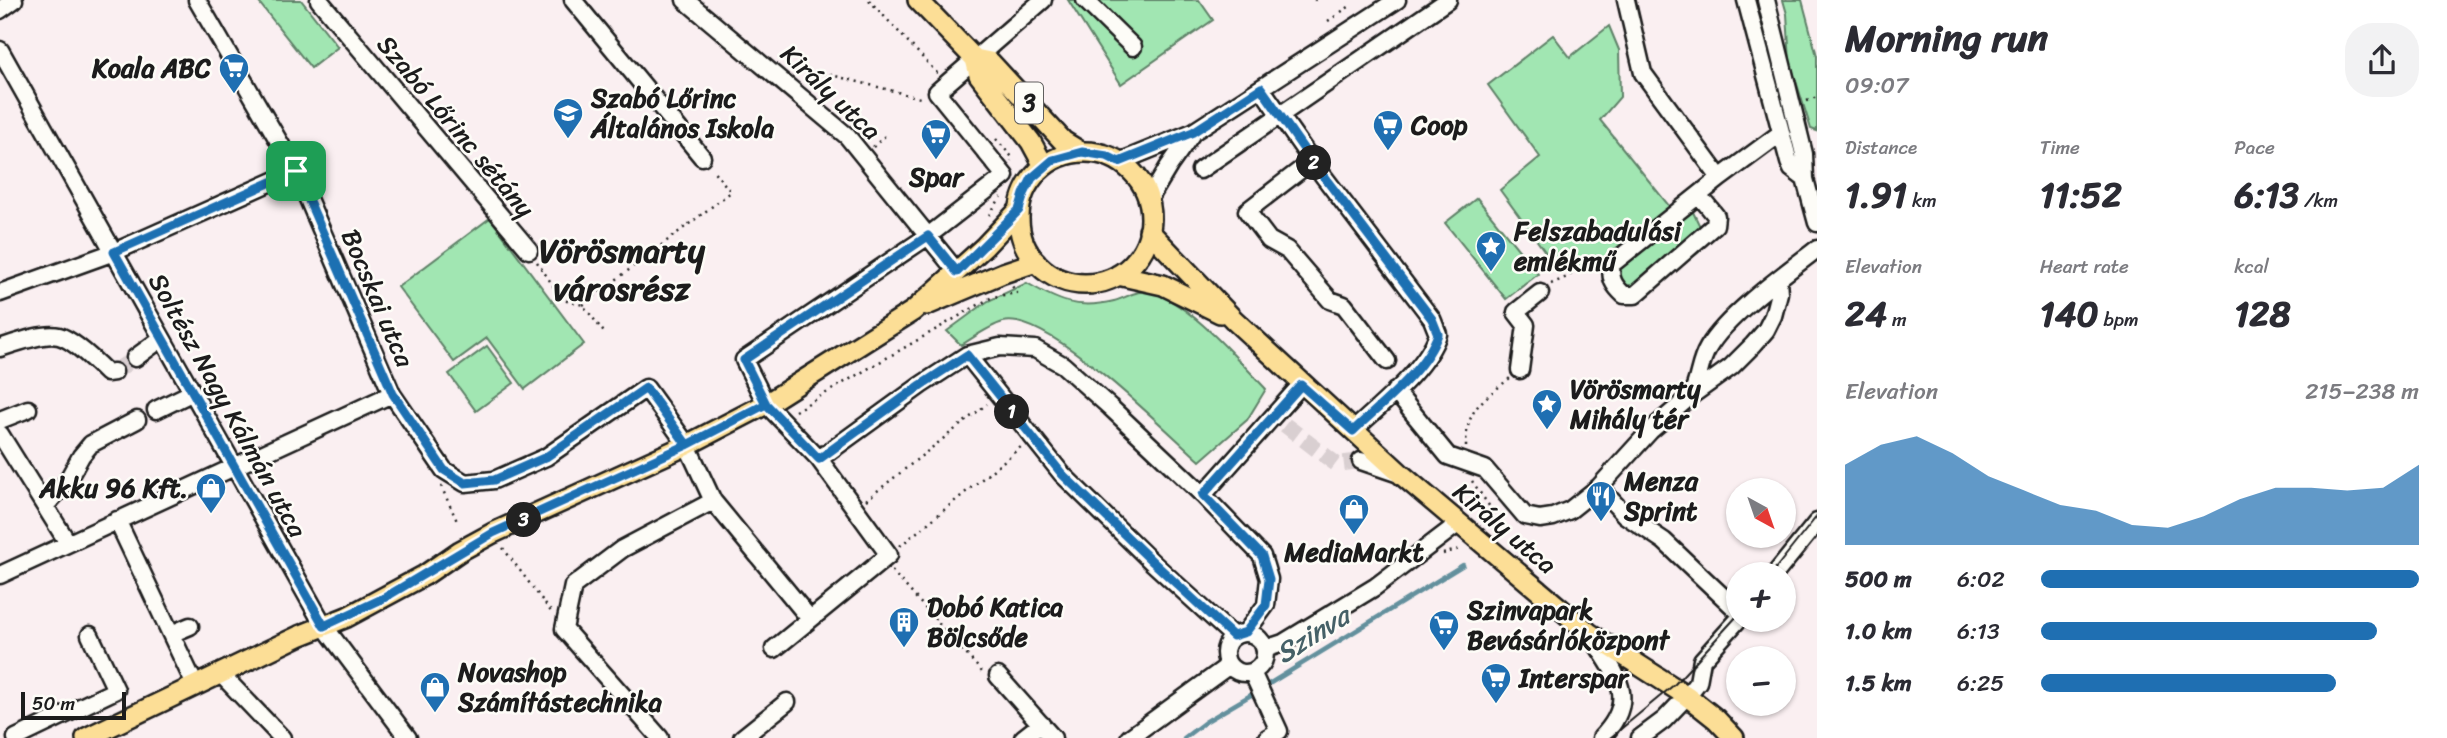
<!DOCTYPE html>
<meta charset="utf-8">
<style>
body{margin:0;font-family:Sriracha,sans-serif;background:#f2f2f3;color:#2b2b33;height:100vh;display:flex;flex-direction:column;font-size:26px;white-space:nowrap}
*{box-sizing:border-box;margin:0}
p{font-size:23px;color:#7c7c81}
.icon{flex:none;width:38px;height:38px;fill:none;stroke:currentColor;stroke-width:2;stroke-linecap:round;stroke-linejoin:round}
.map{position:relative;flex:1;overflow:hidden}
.drawer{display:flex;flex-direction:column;background:#fff;width:630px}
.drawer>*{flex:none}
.needle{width:46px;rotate:140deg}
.fabs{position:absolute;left:1726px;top:478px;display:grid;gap:14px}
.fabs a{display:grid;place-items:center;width:70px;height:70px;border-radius:50%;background:#fff;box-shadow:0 2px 5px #0004;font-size:35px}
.scale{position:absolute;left:21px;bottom:18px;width:105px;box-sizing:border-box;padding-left:7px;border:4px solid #1c1c1c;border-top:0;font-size:19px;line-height:24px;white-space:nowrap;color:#1c1c1c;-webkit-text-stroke:5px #fdfcf7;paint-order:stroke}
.pin{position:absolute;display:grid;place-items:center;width:60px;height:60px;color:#fff;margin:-30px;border-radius:14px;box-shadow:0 4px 10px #0006}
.km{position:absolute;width:35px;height:35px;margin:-18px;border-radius:50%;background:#222;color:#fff;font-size:19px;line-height:35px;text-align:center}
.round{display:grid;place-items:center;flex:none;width:74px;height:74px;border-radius:28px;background:#f2f2f3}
.head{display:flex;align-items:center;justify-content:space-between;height:119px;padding:0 28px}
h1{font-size:38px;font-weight:800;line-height:52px}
.figures{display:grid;grid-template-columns:repeat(3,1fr);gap:10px;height:119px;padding:7px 28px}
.figures div{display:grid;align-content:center}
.figures b{font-size:35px;font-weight:800}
.figures small{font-size:19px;font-weight:400}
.figures p{font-size:19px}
.chart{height:196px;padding:14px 28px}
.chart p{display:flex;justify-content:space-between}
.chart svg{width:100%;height:126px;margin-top:7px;fill:#1f6fb2;opacity:.7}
ul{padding:0 28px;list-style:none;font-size:23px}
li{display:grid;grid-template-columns:112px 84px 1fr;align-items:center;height:52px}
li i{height:18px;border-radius:9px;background:#1f6fb2}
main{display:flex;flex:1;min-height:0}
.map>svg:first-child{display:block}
.green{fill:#a1e6b2;stroke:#5e8167;stroke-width:2}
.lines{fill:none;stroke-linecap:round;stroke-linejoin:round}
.stream{stroke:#63909d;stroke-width:4.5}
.minor-tunnel{stroke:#d9cfd1;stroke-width:16;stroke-dasharray:16 8;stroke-linecap:butt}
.minor-casing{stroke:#1c1c1c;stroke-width:21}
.major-casing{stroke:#1c1c1c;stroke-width:24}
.path{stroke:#1c1c1c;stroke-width:2.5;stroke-dasharray:2 5;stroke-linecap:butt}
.minor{stroke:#fdfcf7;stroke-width:16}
.major{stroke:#fcde96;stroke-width:19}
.tram{stroke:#1c1c1c;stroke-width:2}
.route-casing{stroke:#fff;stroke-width:14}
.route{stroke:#1f6fb2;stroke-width:9}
.labels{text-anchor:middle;stroke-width:5;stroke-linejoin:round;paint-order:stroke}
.shield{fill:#fdfcf7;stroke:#605f5e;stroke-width:2}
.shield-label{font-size:24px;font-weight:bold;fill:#1c1c1c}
.poi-label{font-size:26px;font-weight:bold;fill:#1c1c1c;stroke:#fdfcf7;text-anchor:start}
.street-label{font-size:26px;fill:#1c1c1c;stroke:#fdfcf7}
.water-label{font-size:28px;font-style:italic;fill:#456067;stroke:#fdfcf7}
.district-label{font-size:33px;font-weight:bold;fill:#1c1c1c;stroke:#fdfcf7}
</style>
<main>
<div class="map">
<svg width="1817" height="738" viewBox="0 0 1817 738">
<rect width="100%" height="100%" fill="#faeff1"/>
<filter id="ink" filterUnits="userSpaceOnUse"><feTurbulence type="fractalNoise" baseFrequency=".0143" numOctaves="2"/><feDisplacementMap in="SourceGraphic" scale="14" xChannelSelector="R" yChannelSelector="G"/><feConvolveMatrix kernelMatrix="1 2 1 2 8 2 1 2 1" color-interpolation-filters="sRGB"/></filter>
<g filter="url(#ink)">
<!-- green -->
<path class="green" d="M257,0H301L338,47L311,68Z
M1068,0H1199L1213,20L1121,84Z
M1783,0H1802L1817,56V131L1811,129L1790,62L1787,14Z
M1609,26L1619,50L1620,97L1600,120L1670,207L1595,265L1557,268L1500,190L1540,157L1488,85L1553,35L1570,57Z
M1477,198L1538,274L1506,299L1445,223Z
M1693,212L1706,239L1699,252L1633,304L1609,284L1611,268Z
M490,218L584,344L525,389L487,338L454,362L398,287Z
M1027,283C1058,301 1077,310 1114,301C1126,298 1138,289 1150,292C1188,301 1239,361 1266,389L1247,420L1200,461C1166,431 1047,310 1003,322C989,326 973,338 961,345L947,331L988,301Z
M487,346L514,383L476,411L449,374Z"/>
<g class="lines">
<!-- stream -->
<path class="stream" d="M1264,687L1463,565
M1184,738L1205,722L1256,692"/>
<!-- minor-tunnel -->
<path class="minor-tunnel" d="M114,372L135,358
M1285,425L1336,464L1361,461"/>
<!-- minor casing -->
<g class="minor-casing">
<path id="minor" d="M197,0L296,171L392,394L444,470L465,483L494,480L546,457L646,388L687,445L713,501L810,619
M319,0L529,250
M573,0L702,157
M685,0L847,136L957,272
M1085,0L1133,47
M1626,0L1643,73L1720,178
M1746,0L1789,162L1792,169L1805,179
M1766,0L1804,154L1805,179L1817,223
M0,10L14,0
M0,50L324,626L408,738
M1261,88L1312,161L1432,319L1438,334C1426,370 1380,405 1353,431
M1312,161L1247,211L1269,240L1287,250L1330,300L1344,305L1387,361
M1119,162L1193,132L1397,0
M1200,170L1448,0
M1699,195L1716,216L1715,225L1635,295H1624C1614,286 1609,278 1612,264L1720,178L1781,133
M1148,201L1169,166L1193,132
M0,293L114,252L296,171
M0,348C15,343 44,332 59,336C74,340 97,363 107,373L114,372
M967,355L1062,474L1153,563L1233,636
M135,358L162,338
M1520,370L1526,325L1516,312L1540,293
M1395,391L1448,456L1485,469L1525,516L1540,519L1553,517L1570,510L1599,487L1650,431L1692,395L1731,367L1753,345L1766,330L1773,316L1779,293L1778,279
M1692,394C1700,377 1699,363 1708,348C1727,315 1786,273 1817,249
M156,410L191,393
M0,420L28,409
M0,434L68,543
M819,459L921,385L967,355L1000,347L1035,349L1063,365L1110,407L1203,495L1262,556L1269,579L1266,605L1246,632
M1361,461L1399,474
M1599,487L1625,515L1664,541L1738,611
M1203,495L1301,385
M45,506L66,483L81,456L91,444L137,420
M117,520L195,685
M1775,574L1817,522
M0,575L392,394
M1225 653a20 20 0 1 1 40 0a20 20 0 1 1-40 0Z
M171,634L190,626
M1592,637C1617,676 1639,699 1601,738
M774,649L889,555L819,459L766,404L744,360L928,236L1005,176L937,92L1043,0
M1265,649L1283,643L1375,587L1459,523
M1252,672L1279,731L1267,738
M220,673L282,738
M998,676L1053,738
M16,738L116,690L90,635
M660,738L564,629L573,586L622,549L713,501
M742,738L787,702
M1023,738L1041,724
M1129,738L1228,666
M1640,738L1664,720L1687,696L1698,682L1702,660L1738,620"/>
</g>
<!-- major casing -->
<g class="major-casing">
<path id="major" d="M918,0L975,59L979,75L1031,142L1044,166
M975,59L990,62L1063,141L1081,152
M1019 218a66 66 0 1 1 132 0a66 66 0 1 1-132 0Z
M1149,231L1234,320L1402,475L1589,633L1687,696L1716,719L1734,738
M1118,275L1163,285L1220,313
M927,305L1003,273L1036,262
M86,738L299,636L347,617L425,575L460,551L493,533L687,445L766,404L913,311L984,247L1019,210"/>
</g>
<!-- path -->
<path class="path" d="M869,0L938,74
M1315,0V1
M1341,12L1352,5
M1328,21L1339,14
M816,71L924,99
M1807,101L1817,97
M996,139L1012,157L1011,161
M873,147L886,135
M989,215L1001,197
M537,262L563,300L583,305L606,335
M1551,284L1567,277L1580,268L1596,269
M583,305L731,192L712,169
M795,411L992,297L1017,293L1012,286
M1466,447C1466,408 1482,401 1510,378
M1472,481L1492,510L1490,518L1484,525
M441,486L457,521
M866,500L987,404
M900,546L1022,446
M503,548L552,613
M1443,554L1463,548
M892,571L983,673"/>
<!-- minor -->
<use href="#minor" class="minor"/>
<!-- major -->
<use href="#major" class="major"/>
<!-- tram -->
<path class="tram" d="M1771,574L1817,516
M1610,738L1675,684L1738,615"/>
</g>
</g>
<g class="lines" filter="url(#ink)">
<!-- route casing -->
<g class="route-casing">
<path id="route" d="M296,171L393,394L444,470L465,483L494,480L546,457L646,388L687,445L766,404L819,459L921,385L967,355L1062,474L1153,562L1233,636L1246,632L1266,605L1269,579L1262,556L1203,495L1301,385L1353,431C1380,405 1426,370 1438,334L1432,319L1312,161L1261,88L1193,132L1119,162L1107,156L1082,152L1053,160L1032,178L1024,194L1019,210L957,272L928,236L744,360L766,404L687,445L493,533L384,598L324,626L114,252L296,171"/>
</g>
<!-- route -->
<use href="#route" class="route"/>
</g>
<!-- icons -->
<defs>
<g id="supermarket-pin" transform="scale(1.575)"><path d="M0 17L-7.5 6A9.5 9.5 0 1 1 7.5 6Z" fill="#1f6fb2" stroke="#fdfcf7"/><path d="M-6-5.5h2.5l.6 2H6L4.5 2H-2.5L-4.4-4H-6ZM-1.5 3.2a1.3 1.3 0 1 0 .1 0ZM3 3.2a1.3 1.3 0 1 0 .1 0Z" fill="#fff"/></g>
<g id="school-pin" transform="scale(1.575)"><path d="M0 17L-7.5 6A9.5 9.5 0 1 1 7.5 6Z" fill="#1f6fb2" stroke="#fdfcf7"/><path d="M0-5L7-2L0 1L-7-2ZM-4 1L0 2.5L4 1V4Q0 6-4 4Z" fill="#fff"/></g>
<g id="sight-pin" transform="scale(1.575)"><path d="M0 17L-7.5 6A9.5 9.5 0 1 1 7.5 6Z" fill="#1f6fb2" stroke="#fdfcf7"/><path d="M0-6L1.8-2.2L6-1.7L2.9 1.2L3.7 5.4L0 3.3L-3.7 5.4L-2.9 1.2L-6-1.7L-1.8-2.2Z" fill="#fff"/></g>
<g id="shop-pin" transform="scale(1.575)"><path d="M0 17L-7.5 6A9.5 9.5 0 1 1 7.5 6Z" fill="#1f6fb2" stroke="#fdfcf7"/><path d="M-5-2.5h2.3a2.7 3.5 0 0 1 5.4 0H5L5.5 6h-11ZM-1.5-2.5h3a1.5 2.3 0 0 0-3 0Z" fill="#fff"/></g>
<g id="restaurant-pin" transform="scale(1.575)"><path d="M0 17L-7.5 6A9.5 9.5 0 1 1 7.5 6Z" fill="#1f6fb2" stroke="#fdfcf7"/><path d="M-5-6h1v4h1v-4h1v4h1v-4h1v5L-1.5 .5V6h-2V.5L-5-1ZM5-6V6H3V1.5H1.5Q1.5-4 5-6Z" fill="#fff"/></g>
<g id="building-pin" transform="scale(1.575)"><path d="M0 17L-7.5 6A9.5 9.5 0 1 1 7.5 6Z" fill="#1f6fb2" stroke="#fdfcf7"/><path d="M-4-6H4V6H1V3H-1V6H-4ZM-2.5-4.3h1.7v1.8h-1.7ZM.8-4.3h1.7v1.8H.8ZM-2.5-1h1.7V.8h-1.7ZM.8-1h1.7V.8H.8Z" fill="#fff"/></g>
</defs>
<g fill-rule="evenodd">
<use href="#supermarket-pin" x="234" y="68"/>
<use href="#school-pin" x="568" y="113"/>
<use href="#supermarket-pin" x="1388" y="125"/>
<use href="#supermarket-pin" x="936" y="134"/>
<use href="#sight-pin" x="1491" y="246"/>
<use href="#sight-pin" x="1547" y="404"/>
<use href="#shop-pin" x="211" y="488"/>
<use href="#restaurant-pin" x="1601" y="496"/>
<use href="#shop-pin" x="1354" y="509"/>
<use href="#building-pin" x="904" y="622"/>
<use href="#supermarket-pin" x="1444" y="625"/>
<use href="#supermarket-pin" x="1496" y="678"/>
<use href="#shop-pin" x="435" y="687"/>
</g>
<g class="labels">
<!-- shield labels -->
<rect class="shield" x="1015" y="82.5" width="28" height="41" rx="5"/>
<g class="shield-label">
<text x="1029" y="111">3</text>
</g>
<!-- poi labels -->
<g class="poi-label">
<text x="211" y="77" text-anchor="end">Koala ABC</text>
<text x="591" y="107">Szabó Lőrinc<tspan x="591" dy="30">Általános Iskola</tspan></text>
<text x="1411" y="134">Coop</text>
<text x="936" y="186" text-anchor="middle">Spar</text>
<text x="1514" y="240">Felszabadulási<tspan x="1514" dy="30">emlékmű</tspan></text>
<text x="1570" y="398">Vörösmarty<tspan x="1570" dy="30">Mihály tér</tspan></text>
<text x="1624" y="490">Menza<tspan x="1624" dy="30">Sprint</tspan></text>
<text x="188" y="497" text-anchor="end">Akku 96 Kft.</text>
<text x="1354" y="561" text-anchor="middle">MediaMarkt</text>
<text x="927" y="616">Dobó Katica<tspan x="927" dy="30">Bölcsőde</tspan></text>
<text x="1467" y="619">Szinvapark<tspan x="1467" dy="30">Bevásárlóközpont</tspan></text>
<text x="458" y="681">Novashop<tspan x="458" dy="30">Számítástechnika</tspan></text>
<text x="1519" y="687">Interspar</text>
</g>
<!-- street labels -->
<g class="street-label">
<text transform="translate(831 92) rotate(43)" y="9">Király utca</text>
<text transform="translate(456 126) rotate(50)" y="9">Szabó Lőrinc sétány</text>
<text transform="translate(378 298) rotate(67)" y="9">Bocskai utca</text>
<text transform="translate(228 405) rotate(61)" y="9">Soltész Nagy Kálmán utca</text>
<text transform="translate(1505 528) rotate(40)" y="9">Király utca</text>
</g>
<!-- water labels -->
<g class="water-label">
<text transform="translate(1312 634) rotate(-32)" y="10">Szinva</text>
</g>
<!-- district labels -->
<g class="district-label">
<text x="622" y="262">Vörösmarty<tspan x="622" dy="38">városrész</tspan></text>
</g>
</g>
</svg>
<div class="fabs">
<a><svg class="needle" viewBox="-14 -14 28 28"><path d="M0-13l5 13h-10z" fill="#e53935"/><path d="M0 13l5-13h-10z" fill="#7c7c81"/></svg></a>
<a>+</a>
<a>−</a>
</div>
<div class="scale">50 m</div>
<div class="pin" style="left:296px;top:171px;background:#1e9e55"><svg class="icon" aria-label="arrive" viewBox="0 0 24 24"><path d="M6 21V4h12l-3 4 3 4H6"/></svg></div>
<b class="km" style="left:1012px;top:412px">1</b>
<b class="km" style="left:1314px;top:163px">2</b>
<b class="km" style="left:524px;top:520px">3</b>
</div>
<section class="drawer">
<div class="head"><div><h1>Morning run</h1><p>09:07</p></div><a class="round"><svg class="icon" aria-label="share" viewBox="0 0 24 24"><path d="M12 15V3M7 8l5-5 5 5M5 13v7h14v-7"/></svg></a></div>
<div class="figures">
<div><p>Distance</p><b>1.91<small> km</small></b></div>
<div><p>Time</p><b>11:52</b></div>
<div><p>Pace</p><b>6:13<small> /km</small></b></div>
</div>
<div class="figures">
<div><p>Elevation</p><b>24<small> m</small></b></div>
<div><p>Heart rate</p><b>140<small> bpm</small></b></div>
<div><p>kcal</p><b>128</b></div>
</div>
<div class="chart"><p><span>Elevation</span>215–238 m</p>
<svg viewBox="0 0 160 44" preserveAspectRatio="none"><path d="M0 44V16L10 9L20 6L30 12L40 20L50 25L60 30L70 32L80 37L90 38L100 34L110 28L120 24L130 24L140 25L150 24L160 16V44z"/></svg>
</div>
<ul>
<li><b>500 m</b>6:02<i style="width:100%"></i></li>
<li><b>1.0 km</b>6:13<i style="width:89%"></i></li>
<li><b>1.5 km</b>6:25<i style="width:78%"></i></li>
</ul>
</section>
</main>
